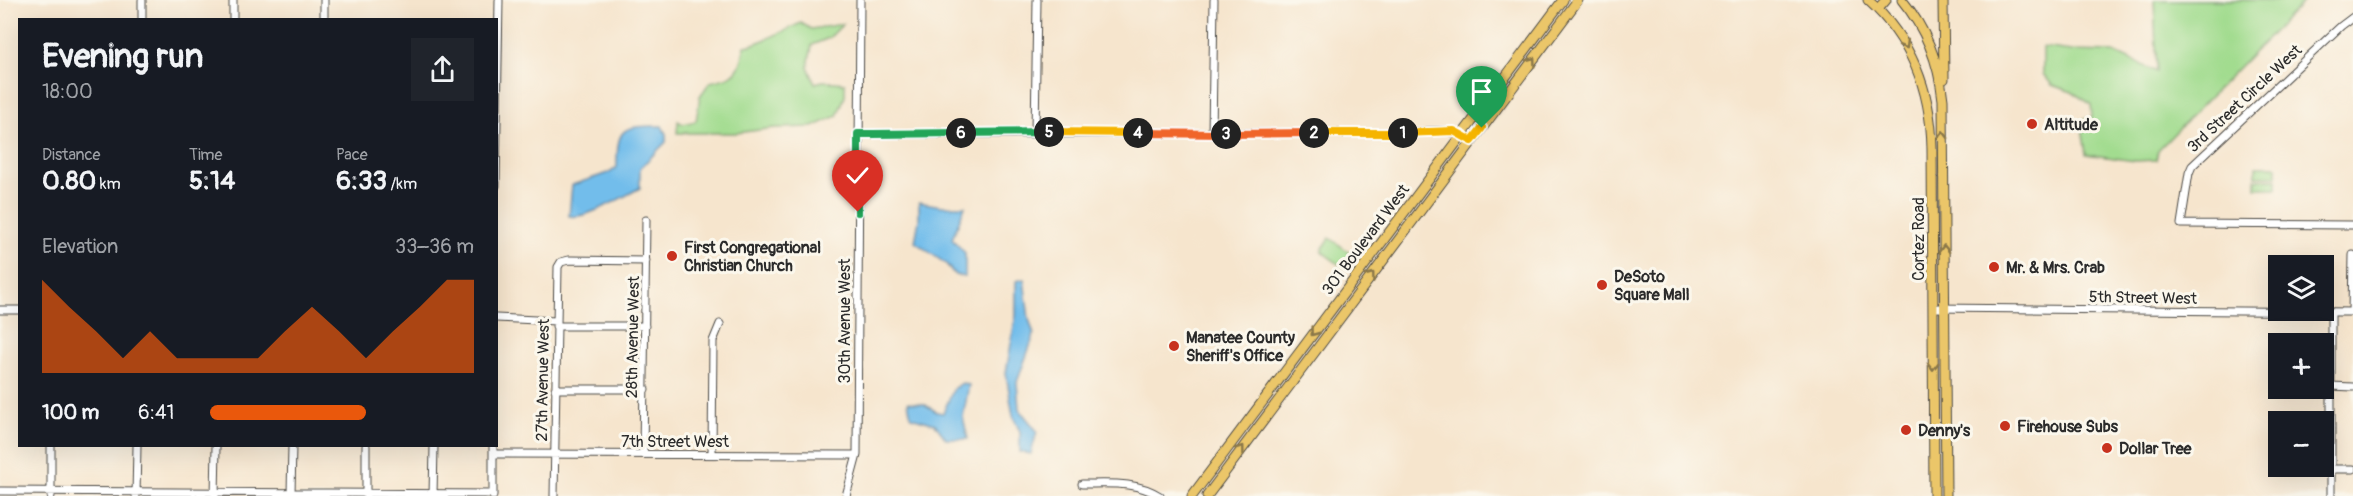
<!DOCTYPE html>
<meta charset="utf-8">
<style>
body{margin:0;font-family:Pangolin,sans-serif;background:#20242c;color:#f1f3f6;height:100vh;display:flex;flex-direction:column;font-size:22px;white-space:nowrap}
*{box-sizing:border-box;margin:0}
p{font-size:20px;color:#9ea1a6}
.icon{flex:none;width:33px;height:33px;fill:none;stroke:currentColor;stroke-width:2;stroke-linecap:round;stroke-linejoin:round}
.map{position:relative;flex:1;overflow:hidden}
.panel{position:absolute;left:18px;top:18px;width:480px;height:429px;display:flex;flex-direction:column;background:#171b24;border-radius:0px;box-shadow:0 6px 24px #0002}
.panel>*{flex:none}
.tools{position:absolute;left:2268px;top:255px;display:grid;gap:12px}
.tools a{display:grid;place-items:center;width:66px;height:66px;border-radius:0px;background:#171b24;box-shadow:0 6px 24px #0002;font-size:30px}
.pin{position:absolute;display:grid;place-items:center;width:51px;height:51px;color:#fff;margin:-62px -26px;border-radius:50% 50% 50% 0;rotate:-45deg;box-shadow:0 0 6px #0007}
.pin .icon{rotate:45deg}
.km{position:absolute;width:30px;height:30px;margin:-15px;border-radius:50%;background:#222;color:#fff;font-size:16px;line-height:30px;text-align:center}
.round{display:grid;place-items:center;flex:none;width:63px;height:63px;border-radius:0px;background:#20242c}
.summary{display:flex;align-items:center;justify-content:space-between;height:102px;padding:0 24px}
h1{font-size:33px;font-weight:700;line-height:45px}
.stats{display:grid;grid-template-columns:repeat(3,1fr);gap:9px;height:102px;padding:6px 24px}
.stats div{display:grid;align-content:center}
.stats b{font-size:26px;font-weight:700}
.stats small{font-size:16px;font-weight:400}
.stats p{font-size:16px}
.chart{height:168px;padding:12px 24px}
.chart p{display:flex;justify-content:space-between}
.chart svg{width:100%;height:108px;margin-top:6px;fill:#ea580c;opacity:.7}
ul{padding:0 24px;list-style:none;font-size:20px}
li{display:grid;grid-template-columns:96px 72px 1fr;align-items:center;height:45px}
li i{height:15px;border-radius:8px;background:#ea580c}
.map>svg:first-child{display:block}
.green{fill:#a2dc8f;stroke:#66845d;stroke-width:1.5}
.water{fill:#72bdeb;stroke:#4e748b;stroke-width:1.5}
.lines{fill:none;stroke-linecap:round;stroke-linejoin:round}
.minor-casing{stroke:#494743;stroke-width:9}
.major-casing{stroke:#494743;stroke-width:11}
.minor{stroke:#fff;stroke-width:7}
.major{stroke:#ebc669;stroke-width:9}
.oneway{stroke:#8b784a}
.split-1-casing{stroke:#fff;stroke-width:12}
.split-2-casing{stroke:#fff;stroke-width:12}
.split-3-casing{stroke:#fff;stroke-width:12}
.split-4-casing{stroke:#fff;stroke-width:12}
.split-5-casing{stroke:#fff;stroke-width:12}
.split-6-casing{stroke:#fff;stroke-width:12}
.split-7-casing{stroke:#fff;stroke-width:12}
.split-8-casing{stroke:#fff;stroke-width:12}
.split-1{stroke:#f5b400;stroke-width:8}
.split-2{stroke:#f5b400;stroke-width:8}
.split-3{stroke:#f0652b;stroke-width:8}
.split-4{stroke:#f0652b;stroke-width:8}
.split-5{stroke:#f5b400;stroke-width:8}
.split-6{stroke:#22a559;stroke-width:8}
.split-7{stroke:#22a559;stroke-width:8}
.split-8{stroke:#22a559;stroke-width:8}
.poi-dot{fill:#c8321e;stroke:#fbf7ec;stroke-width:2}
.labels{text-anchor:middle;stroke-width:6;stroke-linejoin:round;paint-order:stroke}
.street-label{font-size:16px;fill:#2b2b2b;stroke:#fbf7ec}
.poi-label{font-size:16px;font-weight:bold;fill:#2b2b2b;stroke:#fbf7ec;text-anchor:start}
</style>
<div class="map">
<svg width="2353" height="496" viewBox="0 0 2353 496">
<rect width="100%" height="100%" fill="#fbf7ec"/>
<filter id="ink" filterUnits="userSpaceOnUse"><feTurbulence type="fractalNoise" baseFrequency=".0167" numOctaves="2"/><feDisplacementMap in="SourceGraphic" scale="12" xChannelSelector="R" yChannelSelector="G"/><feConvolveMatrix kernelMatrix="1 2 1 2 8 2 1 2 1" color-interpolation-filters="sRGB"/></filter>
<filter id="wash" filterUnits="userSpaceOnUse"><feTurbulence type="fractalNoise" baseFrequency=".008" numOctaves="4" result="noise"/><feDisplacementMap in="SourceGraphic" scale="24" xChannelSelector="R" yChannelSelector="G"/><feGaussianBlur stdDeviation="1.35" result="paint"/><feColorMatrix in="noise" values="0 0 0 0 0 0 0 0 0 0 0 0 0 0 0 0 0 1.4 0 .05"/><feComposite in="paint" operator="in"/></filter>
<g filter="url(#wash)">
<rect width="100%" height="100%" fill="#f6e5cd"/>
<!-- green -->
<path class="green" d="M2154,0H2305L2158,150L2156,160L2135,161L2086,154L2081,120L2092,117L2091,104L2072,92L2052,85L2043,74V47L2071,51L2114,52L2157,72Z
M801,23L811,29L843,24L829,38L812,45L808,67L815,83L823,81L845,83V96L837,116L813,127L775,128L736,133H677L678,121L683,124L696,121L700,96L710,82C738,76 739,73 745,46C754,46 790,28 801,23Z
M2256,166H2277V176H2256Z
M2256,179H2277V188H2256Z
M1330,238L1353,255L1344,268L1321,251Z"/>
<!-- water -->
<path class="water" d="M662,126L666,134V142L640,168V188C624,196 586,220 569,216L572,185L611,172L617,167C617,126 622,126 662,126Z
M919,202L941,206H965L952,239L965,253V277L955,275L946,264L915,242L919,220Z
M1024,279L1029,319L1034,335L1017,382L1019,409L1037,431L1031,454L1020,452V432L1013,416L1006,373L1016,315V281Z
M962,383L969,385L963,417L968,439H946L935,424L911,417L908,402L924,404L937,412L943,413L954,388Z"/>
</g>
<g filter="url(#ink)">
<g class="lines">
<!-- minor casing -->
<g class="minor-casing">
<path id="minor" d="M142,0V20
M2353,17L2341,26L2192,166L2189,173L2181,224L2353,225
M233,20V0
M324,20V0
M1035,132L1037,0
M858,134L1401,133C1427,132 1449,125 1472,141
M1212,134L1214,0
M496,186L499,0
M1933,308L2353,312
M0,310H20
M2331,312V496
M2352,312L2353,255
M496,318L556,321
M556,326H645
M2331,386L2353,387
M555,389H645
M493,454L857,455
M643,454L646,220
M712,454L713,341L720,324
M2331,469H2353
M1082,484C1109,484 1136,481 1160,496
M0,491L493,494
M291,494L292,446
M51,496V446
M136,496L137,446
M215,496L216,446
M366,496V446
M433,496L434,446
M493,496V446
M554,496L558,267L561,262L569,260L646,261
M846,496L857,455L860,0"/>
</g>
<!-- major casing -->
<g class="major-casing">
<path id="major" d="M1868,0C1911,39 1931,91 1932,148L1934,496
M1902,0C1926,29 1939,62 1943,100L1946,496
M1943,0L1944,79
M1878,9L1886,0
M1192,496L1563,0
M1207,496L1578,0"/>
</g>
<!-- minor -->
<use href="#minor" class="minor"/>
<!-- major -->
<use href="#major" class="major"/>
</g>
<!-- one-way arrows -->
<defs><path id="oneway-chevron" d="M-2-3.5L2.5 0L-2 3.5" fill="none" stroke-width="1.6" stroke-linecap="round" stroke-linejoin="round" transform="scale(1.5)"/></defs>
<g class="oneway">
<use href="#oneway-chevron" transform="translate(1905 45) rotate(59)"/>
<use href="#oneway-chevron" transform="translate(1532 61) rotate(-53)"/>
<use href="#oneway-chevron" transform="translate(1943 135) rotate(-90)"/>
<use href="#oneway-chevron" transform="translate(1944 249) rotate(-91)"/>
<use href="#oneway-chevron" transform="translate(1371 276) rotate(-53)"/>
<use href="#oneway-chevron" transform="translate(1314 332) rotate(127)"/>
<use href="#oneway-chevron" transform="translate(1933 366) rotate(90)"/>
<use href="#oneway-chevron" transform="translate(1241 449) rotate(-53)"/>
</g>
</g>
<g class="lines" filter="url(#ink)">
<!-- split-1 casing -->
<g class="split-1-casing">
<path id="split-1" d="M1403,133L1454,131L1472,141L1482,128"/>
</g>
<!-- split-2 casing -->
<g class="split-2-casing">
<path id="split-2" d="M1314,133H1403"/>
</g>
<!-- split-3 casing -->
<g class="split-3-casing">
<path id="split-3" d="M1226,134L1314,133"/>
</g>
<!-- split-4 casing -->
<g class="split-4-casing">
<path id="split-4" d="M1138,133L1226,134"/>
</g>
<!-- split-5 casing -->
<g class="split-5-casing">
<path id="split-5" d="M1049,132L1138,133"/>
</g>
<!-- split-6 casing -->
<g class="split-6-casing">
<path id="split-6" d="M961,133L1049,132"/>
</g>
<!-- split-7 casing -->
<g class="split-7-casing">
<path id="split-7" d="M873,134L961,133"/>
</g>
<!-- split-8 casing -->
<g class="split-8-casing">
<path id="split-8" d="M858,212V134H873"/>
</g>
<!-- split-1 -->
<use href="#split-1" class="split-1"/>
<!-- split-2 -->
<use href="#split-2" class="split-2"/>
<!-- split-3 -->
<use href="#split-3" class="split-3"/>
<!-- split-4 -->
<use href="#split-4" class="split-4"/>
<!-- split-5 -->
<use href="#split-5" class="split-5"/>
<!-- split-6 -->
<use href="#split-6" class="split-6"/>
<!-- split-7 -->
<use href="#split-7" class="split-7"/>
<!-- split-8 -->
<use href="#split-8" class="split-8"/>
</g>
<!-- markers -->
<g class="poi-dot">
<circle cx="2032" cy="124" r="6"/>
<circle cx="672" cy="256" r="6"/>
<circle cx="1994" cy="267" r="6"/>
<circle cx="1602" cy="285" r="6"/>
<circle cx="1174" cy="346" r="6"/>
<circle cx="2005" cy="426" r="6"/>
<circle cx="1906" cy="430" r="6"/>
<circle cx="2107" cy="448" r="6"/>
</g>
<g class="labels">
<!-- street labels -->
<g class="street-label">
<text transform="translate(2244 98) rotate(-43)" y="6">3rd Street Circle West</text>
<text transform="translate(1365 239) rotate(-53)" y="6">301 Boulevard West</text>
<text transform="translate(1918 239) rotate(-90)" y="6">Cortez Road</text>
<text transform="translate(2143 297) rotate(1)" y="6">5th Street West</text>
<text transform="translate(844 321) rotate(-90)" y="6">30th Avenue West</text>
<text transform="translate(632 337) rotate(-89)" y="6">28th Avenue West</text>
<text transform="translate(542 380) rotate(-89)" y="6">27th Avenue West</text>
<text x="675" y="447">7th Street West</text>
</g>
<!-- poi labels -->
<g class="poi-label">
<text x="2044" y="130">Altitude</text>
<text x="684" y="253">First Congregational<tspan x="684" dy="18">Christian Church</tspan></text>
<text x="2006" y="273">Mr. &amp; Mrs. Crab</text>
<text x="1614" y="282">DeSoto<tspan x="1614" dy="18">Square Mall</tspan></text>
<text x="1186" y="343">Manatee County<tspan x="1186" dy="18">Sheriff's Office</tspan></text>
<text x="2017" y="432">Firehouse Subs</text>
<text x="1918" y="436">Denny's</text>
<text x="2119" y="454">Dollar Tree</text>
</g>
</g>
</svg>
<div class="tools">
<a><svg class="icon" aria-label="layers" viewBox="0 0 24 24"><path d="M12 4l9 5-9 5-9-5zM3 14l9 5 9-5"/></svg></a>
<a>+</a>
<a>−</a>
</div>
<div class="pin" style="left:1482px;top:128px;background:#1e9e55"><svg class="icon" aria-label="arrive" viewBox="0 0 24 24"><path d="M6 21V4h12l-3 4 3 4H6"/></svg></div>
<div class="pin" style="left:858px;top:212px;background:#d93025"><svg class="icon" aria-label="check" viewBox="0 0 24 24"><path d="M5 12l5 5 9-10"/></svg></div>
<b class="km" style="left:1403px;top:133px">1</b>
<b class="km" style="left:1314px;top:133px">2</b>
<b class="km" style="left:1226px;top:134px">3</b>
<b class="km" style="left:1138px;top:133px">4</b>
<b class="km" style="left:1049px;top:132px">5</b>
<b class="km" style="left:961px;top:133px">6</b>
<section class="panel">
<div class="summary"><div><h1>Evening run</h1><p>18:00</p></div><a class="round"><svg class="icon" aria-label="share" viewBox="0 0 24 24"><path d="M12 15V3M7 8l5-5 5 5M5 13v7h14v-7"/></svg></a></div>
<div class="stats">
<div><p>Distance</p><b>0.80<small> km</small></b></div>
<div><p>Time</p><b>5:14</b></div>
<div><p>Pace</p><b>6:33<small> /km</small></b></div>
</div>
<div class="chart"><p><span>Elevation</span>33–36 m</p>
<svg viewBox="0 0 160 44" preserveAspectRatio="none"><path d="M0 44V6L10 17L20 27L30 38L40 27L50 38L60 38L70 38L80 38L90 27L100 17L110 27L120 38L130 27L140 17L150 6L160 6V44z"/></svg>
</div>
<ul>
<li><b>100 m</b>6:41<i style="width:59%"></i></li>
</ul>
</section>
</div>
